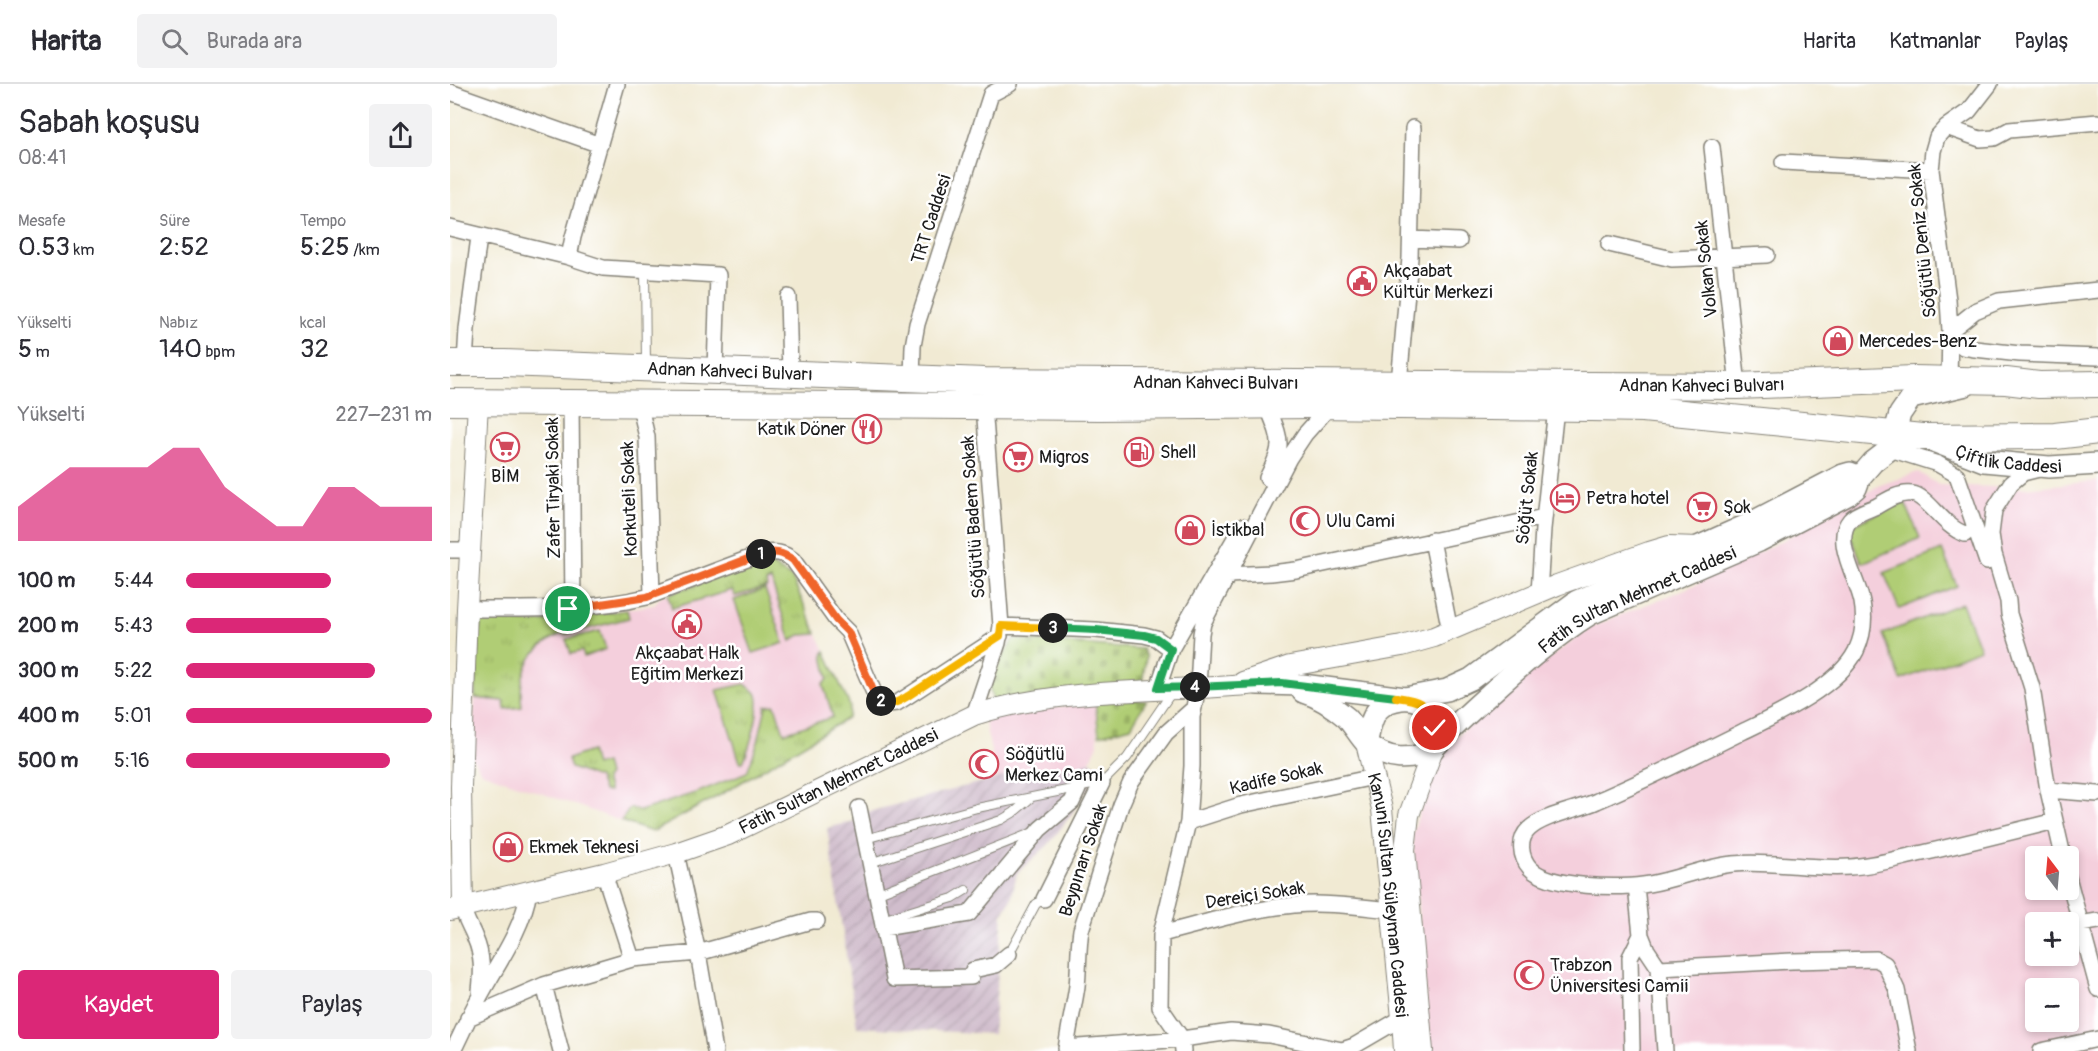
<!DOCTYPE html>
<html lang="tr">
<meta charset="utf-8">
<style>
body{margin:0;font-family:Pangolin,sans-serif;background:#f2f2f3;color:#2b2b33;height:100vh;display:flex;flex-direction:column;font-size:22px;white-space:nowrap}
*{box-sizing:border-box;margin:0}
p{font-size:20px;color:#7c7c81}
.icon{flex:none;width:33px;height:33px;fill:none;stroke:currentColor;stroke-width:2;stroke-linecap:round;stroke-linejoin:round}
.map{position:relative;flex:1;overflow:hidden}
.drawer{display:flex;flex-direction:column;background:#fff;width:450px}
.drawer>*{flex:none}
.needle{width:39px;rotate:344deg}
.tools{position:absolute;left:1575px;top:762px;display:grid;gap:12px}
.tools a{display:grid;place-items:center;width:54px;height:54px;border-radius:6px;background:#fff;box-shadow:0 3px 9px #0003;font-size:30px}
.pin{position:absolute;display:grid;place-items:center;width:51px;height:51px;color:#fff;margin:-26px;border:3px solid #fff;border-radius:50%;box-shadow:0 2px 6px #0007}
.km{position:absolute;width:30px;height:30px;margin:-15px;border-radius:50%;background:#222;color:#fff;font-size:16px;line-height:30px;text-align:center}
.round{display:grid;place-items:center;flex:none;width:63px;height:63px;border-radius:6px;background:#f2f2f3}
.summary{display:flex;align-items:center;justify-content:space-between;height:102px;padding:0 18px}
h1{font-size:33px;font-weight:600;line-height:45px}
.stats{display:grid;grid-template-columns:repeat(3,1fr);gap:9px;height:102px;padding:6px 18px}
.stats div{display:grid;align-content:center}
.stats b{font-size:26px;font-weight:600}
.stats small{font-size:16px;font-weight:400}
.stats p{font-size:16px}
.chart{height:168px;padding:12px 18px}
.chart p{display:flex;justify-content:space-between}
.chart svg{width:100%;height:108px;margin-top:6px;fill:#db2777;opacity:.7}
.primary-button{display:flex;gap:12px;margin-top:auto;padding:12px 18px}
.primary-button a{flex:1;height:69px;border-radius:6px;background:#db2777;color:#fff;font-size:24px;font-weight:600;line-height:69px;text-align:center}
.primary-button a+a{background:#f2f2f3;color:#2b2b33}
ul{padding:0 18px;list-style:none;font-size:20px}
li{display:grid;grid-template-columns:96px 72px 1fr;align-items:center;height:45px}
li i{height:15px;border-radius:8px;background:#db2777}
header{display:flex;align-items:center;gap:36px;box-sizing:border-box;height:84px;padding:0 30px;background:#fff;border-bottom:2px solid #e1e1e2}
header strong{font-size:28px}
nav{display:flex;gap:33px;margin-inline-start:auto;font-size:21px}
.search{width:420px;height:54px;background:#f2f2f3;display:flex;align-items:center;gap:15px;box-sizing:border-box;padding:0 21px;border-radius:6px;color:#7c7c81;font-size:22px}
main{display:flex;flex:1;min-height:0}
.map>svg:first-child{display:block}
.built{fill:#f4cfdc;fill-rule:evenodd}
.industrial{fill:url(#industrial-furrows)}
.grass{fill:url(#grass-tufts);stroke:#667448;stroke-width:1.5}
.cemetery{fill:url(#cemetery-stones);stroke:#667448;stroke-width:1.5}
.pitch{fill:#b0cd74;stroke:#667448;stroke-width:1.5}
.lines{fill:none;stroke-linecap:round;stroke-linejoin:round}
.service-casing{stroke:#868378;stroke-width:10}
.minor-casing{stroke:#868378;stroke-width:18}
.tertiary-casing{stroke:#868378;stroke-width:22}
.secondary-casing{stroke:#868378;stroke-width:24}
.trunk-casing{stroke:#868378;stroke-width:28}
.service{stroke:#fff;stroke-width:8}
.minor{stroke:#fff;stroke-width:15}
.tertiary{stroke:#fff;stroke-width:20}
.secondary{stroke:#fff;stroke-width:21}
.trunk{stroke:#fff;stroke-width:26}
.split-1-casing{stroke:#fff;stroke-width:12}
.split-2-casing{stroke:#fff;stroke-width:12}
.split-3-casing{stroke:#fff;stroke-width:12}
.split-4-casing{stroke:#fff;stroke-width:12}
.split-5-casing{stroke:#fff;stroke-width:12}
.split-6-casing{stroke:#fff;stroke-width:12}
.split-1{stroke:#f0652b;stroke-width:8}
.split-2{stroke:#f0652b;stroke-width:8}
.split-3{stroke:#f5b400;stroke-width:8}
.split-4{stroke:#22a559;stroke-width:8}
.split-5{stroke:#22a559;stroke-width:8}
.split-6{stroke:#f5b400;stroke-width:8}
.labels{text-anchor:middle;stroke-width:5;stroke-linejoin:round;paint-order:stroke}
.street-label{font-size:18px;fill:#1c1c1c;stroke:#fff}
.poi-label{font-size:18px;fill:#1c1c1c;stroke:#fff;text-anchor:start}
</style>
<header>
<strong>Harita</strong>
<div class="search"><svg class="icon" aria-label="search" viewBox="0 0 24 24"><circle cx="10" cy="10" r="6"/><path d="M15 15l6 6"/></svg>Burada ara</div>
<nav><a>Harita</a><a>Katmanlar</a><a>Paylaş</a></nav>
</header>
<main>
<section class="drawer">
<div class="summary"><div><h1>Sabah koşusu</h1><p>08:41</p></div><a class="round"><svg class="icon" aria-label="share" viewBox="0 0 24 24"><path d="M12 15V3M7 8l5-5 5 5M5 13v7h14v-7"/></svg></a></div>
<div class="stats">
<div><p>Mesafe</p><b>0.53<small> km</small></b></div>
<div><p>Süre</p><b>2:52</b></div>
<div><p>Tempo</p><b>5:25<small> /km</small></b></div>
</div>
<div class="stats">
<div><p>Yükselti</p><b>5<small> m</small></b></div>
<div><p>Nabız</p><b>140<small> bpm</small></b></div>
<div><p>kcal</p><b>32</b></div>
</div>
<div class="chart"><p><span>Yükselti</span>227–231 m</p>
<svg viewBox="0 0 160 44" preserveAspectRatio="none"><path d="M0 44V30L10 22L20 14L30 14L40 14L50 14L60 6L70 6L80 22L90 30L100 38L110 38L120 22L130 22L140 30L150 30L160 30V44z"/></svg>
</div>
<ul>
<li><b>100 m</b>5:44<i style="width:59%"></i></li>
<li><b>200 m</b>5:43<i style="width:59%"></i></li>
<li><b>300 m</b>5:22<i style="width:77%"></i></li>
<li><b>400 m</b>5:01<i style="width:100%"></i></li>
<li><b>500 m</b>5:16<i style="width:83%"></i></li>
</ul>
<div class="primary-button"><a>Kaydet</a><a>Paylaş</a></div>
</section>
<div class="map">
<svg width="1648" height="967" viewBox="0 0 1648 967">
<defs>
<pattern id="industrial-furrows" width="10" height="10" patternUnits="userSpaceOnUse" patternTransform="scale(1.5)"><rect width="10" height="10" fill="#d0bdcc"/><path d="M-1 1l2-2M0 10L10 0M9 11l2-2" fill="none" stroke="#b2a2af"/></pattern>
<pattern id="grass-tufts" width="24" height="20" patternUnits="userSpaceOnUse" patternTransform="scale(1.5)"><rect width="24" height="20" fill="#b0cd74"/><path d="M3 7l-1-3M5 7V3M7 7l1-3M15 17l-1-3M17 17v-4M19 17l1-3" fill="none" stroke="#97af64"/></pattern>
<pattern id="cemetery-stones" width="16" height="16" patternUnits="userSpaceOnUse" patternTransform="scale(1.5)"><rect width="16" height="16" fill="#b0cd74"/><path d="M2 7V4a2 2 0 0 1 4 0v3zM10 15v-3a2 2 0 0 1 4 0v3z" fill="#97af64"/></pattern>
</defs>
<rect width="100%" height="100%" fill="#fff"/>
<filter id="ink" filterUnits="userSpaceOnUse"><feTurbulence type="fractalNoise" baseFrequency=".0167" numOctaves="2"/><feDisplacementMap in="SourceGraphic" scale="12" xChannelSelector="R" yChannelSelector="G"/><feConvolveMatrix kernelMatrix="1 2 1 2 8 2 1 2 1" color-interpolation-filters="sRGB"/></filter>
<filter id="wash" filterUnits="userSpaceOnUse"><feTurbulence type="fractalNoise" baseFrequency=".008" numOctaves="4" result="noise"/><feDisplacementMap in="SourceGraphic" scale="24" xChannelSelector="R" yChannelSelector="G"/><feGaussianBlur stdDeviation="1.35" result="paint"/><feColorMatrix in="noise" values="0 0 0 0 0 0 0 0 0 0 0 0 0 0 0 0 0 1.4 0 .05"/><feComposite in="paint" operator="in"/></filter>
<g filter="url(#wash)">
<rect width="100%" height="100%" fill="#f1ead3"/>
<!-- built -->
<path class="built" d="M1468,388L1489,401L1572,404L1648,397V967H980L962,751L982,691L1009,650L1095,577L1141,543L1245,501L1335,455L1430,401ZM1586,772H1618V806H1586ZM1586,838H1618V872H1586ZM1586,904H1618V938H1586Z
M315,477L342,494L400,622L398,634L270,711L202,748L31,688L21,672L29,549L31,537L50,536L81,539L204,521L211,512Z
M645,617L648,661L640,677L622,682L547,694L534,635Z"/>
<!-- industrial -->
<path class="industrial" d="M640,677L654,688L633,710L621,731L598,761L567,789L561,815L553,829L543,950L407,943L377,744L416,734L414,729L547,694L622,682Z"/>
<!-- grass -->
<path class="grass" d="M315,477L342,494L367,550L350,551L341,557L321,496L316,498L317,503L285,512L282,506L222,524L218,510Z
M177,526L179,534L114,551L113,549C81,564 67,587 72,623L55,625L54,617L25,614L29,549L31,537L50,536L81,539Z
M150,547L156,565L134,573L132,567L121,570L116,555Z
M375,567L400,622L398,634L270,711L202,748L171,737L180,724L190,727L251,707L297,688L308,658L316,622L325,621L334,649L383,633L373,600L378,595L373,571Z
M295,600C298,603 304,606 306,609C313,619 299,666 293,678H290L267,606Z
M141,667L145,682L155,679L158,691L155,695L159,708L153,707L148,694L121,684L118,675Z"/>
<!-- cemetery -->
<path class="cemetery" d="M563,555L692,565L696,573L692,600L543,617L538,600Z
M685,616L696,617L681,643L649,651L645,617Z"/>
<!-- pitch -->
<path class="pitch" d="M1455,418L1470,454L1412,479L1397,443Z
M1492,466L1507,502L1449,525L1434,489Z
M315,505L334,559L303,569L284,516Z
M1512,519L1530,565L1451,596L1433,550Z"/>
</g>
<g filter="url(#ink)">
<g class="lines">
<!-- service casing -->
<g class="service-casing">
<path id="service" d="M195,186L196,281
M415,755L527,724L652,699L677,674L722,608
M420,779L551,736L563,729L581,714
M426,810L584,748
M432,836L503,814L516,806
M559,870L586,820L594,815"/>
</g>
<!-- minor casing -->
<g class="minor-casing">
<path id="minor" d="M0,8L150,61
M1496,43L1530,55L1544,54L1559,46L1648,38
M1262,63L1288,302
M1333,78L1481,86
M0,144L119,173L153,184L268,191L265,287
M961,155L1009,157
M1159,160L1222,175L1317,171
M119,173L123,153L167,0
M1648,206L1549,217L1525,227L1500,247L1513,263L1525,265L1570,270L1648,273
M338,213L340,289
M15,279L17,245L29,153
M462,294L463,262L467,240L541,10L560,0
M1499,296L1500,247L1498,216L1481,86L1483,67L1487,53L1496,43L1519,27L1540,0
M949,299L960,174L963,44
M121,319L123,524
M189,319L197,353L202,511
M1440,365L1488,380L1507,391L1537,478
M1589,385L1573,389L1561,399L1544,426L1541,450L1544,470L1558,517L1559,530L1582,604L1598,706L1613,772
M817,394C835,359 831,357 817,321
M1515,450C1493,443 1478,412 1462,410C1450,408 1437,416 1427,422C1418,426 1406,429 1400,436C1382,457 1408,495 1412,518C1415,534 1413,552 1406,567C1388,603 1327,631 1292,648C1244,672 1196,696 1147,717C1128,726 1094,731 1079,745C1068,755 1070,773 1080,784C1098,804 1173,805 1199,800C1228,795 1254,783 1283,780C1323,776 1361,786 1400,783C1424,782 1449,774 1473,769C1517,759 1561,748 1605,737
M982,456L1000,547
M0,466H20
M778,491L821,489L846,486L1094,433
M1089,509L1093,445L1106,324
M17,525C77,525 137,527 197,513L313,469C326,468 333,468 343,476L386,536L398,548L425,611L438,620L447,619L458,612L550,552
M551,542L646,546L694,551L706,554L721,565
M708,604L721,565L792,442
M524,631L548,559L551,542L534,322
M1598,706L1648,710
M409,724L444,895L521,893L523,886L546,881L559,870
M738,738L791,721L924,693
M226,769L248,869L265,967
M154,789L182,875
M1618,793L1648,905
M1186,802L1191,851L1197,866L1209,884L1215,967
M594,815L652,699
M13,823C15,836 21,843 25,854C33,872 32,888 30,907
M1630,840L1648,837
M433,844L519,830L590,745L622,718L628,705
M711,850C755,839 799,825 844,821C876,818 910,823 942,826
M1209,884L1342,877L1426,875L1435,880L1447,906L1459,967
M94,901L111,967
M18,934L94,901L182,875L248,869L361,837H367
M616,964L732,955L781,948L819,951L892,966L904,962L952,934
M1182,965L1180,873L1191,851
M3,967C12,949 20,930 30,912C48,879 73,845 79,807
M616,967C618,945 624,924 627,902C629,884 628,865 631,846L671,721L681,698L716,649L744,624
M733,967L732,955L710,923L711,850L738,738L742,682V633L748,603L751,550L753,539L839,374L855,350L881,321
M1591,967L1648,955"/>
</g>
<!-- tertiary casing -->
<g class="tertiary-casing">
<g id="tertiary">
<path d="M793,598L840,582L952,562L984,553L1107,501L1199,468L1219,462L1248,463"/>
<path id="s1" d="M916,659L932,725L952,934L954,967"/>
<path d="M13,823L11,703L17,525L28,319"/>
<path id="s2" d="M0,826L154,789L226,769L278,751L524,631C616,602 713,609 808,600"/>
<path d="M973,967L955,766L959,731L983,665"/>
</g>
</g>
<!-- secondary casing -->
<g class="secondary-casing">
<g id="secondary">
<path id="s3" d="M1478,355L1534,377L1599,383L1648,380"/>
<path d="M808,600L852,601L955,614L997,606L1021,595L1127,517L1297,441L1393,391L1400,389L1410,393"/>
<path d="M853,608C870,613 883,622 897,634C904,642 910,653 917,660C937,677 961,678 983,665C986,643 982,611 951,615C944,616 935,619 930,624C920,632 920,647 916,659"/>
<path id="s4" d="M983,665C1001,644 1022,626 1043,607C1073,580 1105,552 1140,530L1309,457L1399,410L1406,404L1410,393L1423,378L1440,365L1450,330L1461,314L1516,301"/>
</g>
</g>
<!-- trunk casing -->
<g class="trunk-casing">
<g id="trunk">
<path id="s5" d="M0,279H55L535,297L1288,302L1464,295L1556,297L1589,301L1648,300"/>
<path d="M0,318L650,323L861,321L1141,324L1193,325L1472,353L1605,352L1648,347"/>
</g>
</g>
<!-- service -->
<use href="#service" class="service"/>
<!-- minor -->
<use href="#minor" class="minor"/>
<!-- tertiary -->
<use href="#tertiary" class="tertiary"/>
<!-- secondary -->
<use href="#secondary" class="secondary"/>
<!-- trunk -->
<use href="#trunk" class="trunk"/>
</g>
</g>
<g class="lines" filter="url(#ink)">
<!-- split-1 casing -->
<g class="split-1-casing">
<path id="split-1" d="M118,525L197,513L311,470"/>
</g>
<!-- split-2 casing -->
<g class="split-2-casing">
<path id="split-2" d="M311,470C324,467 332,468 343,476L386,536L398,548L425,611L431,617"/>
</g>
<!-- split-3 casing -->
<g class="split-3-casing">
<path id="split-3" d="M431,617C442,622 448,618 458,612L550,552L551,542L603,544"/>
</g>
<!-- split-4 casing -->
<g class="split-4-casing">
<path id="split-4" d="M603,544L646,546L694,551L706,554L721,565L708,604L745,603"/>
</g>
<!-- split-5 casing -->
<g class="split-5-casing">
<path id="split-5" d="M745,603L832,599L946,613"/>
</g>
<!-- split-6 casing -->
<g class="split-6-casing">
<path id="split-6" d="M946,613C970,616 979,619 985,644"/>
</g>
<!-- split-1 -->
<use href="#split-1" class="split-1"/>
<!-- split-2 -->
<use href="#split-2" class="split-2"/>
<!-- split-3 -->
<use href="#split-3" class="split-3"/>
<!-- split-4 -->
<use href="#split-4" class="split-4"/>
<!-- split-5 -->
<use href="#split-5" class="split-5"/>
<!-- split-6 -->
<use href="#split-6" class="split-6"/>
</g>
<!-- icons -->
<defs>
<g id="civic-ring" transform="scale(1.5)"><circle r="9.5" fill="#fff" stroke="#d1495b" stroke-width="1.5"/><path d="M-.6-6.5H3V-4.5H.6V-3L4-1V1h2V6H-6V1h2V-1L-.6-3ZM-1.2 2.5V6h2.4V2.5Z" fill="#d1495b"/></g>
<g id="shop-ring" transform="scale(1.5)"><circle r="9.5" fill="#fff" stroke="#d1495b" stroke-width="1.5"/><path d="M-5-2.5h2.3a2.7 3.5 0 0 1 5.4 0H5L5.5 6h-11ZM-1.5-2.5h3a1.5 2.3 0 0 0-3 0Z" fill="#d1495b"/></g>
<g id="restaurant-ring" transform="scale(1.5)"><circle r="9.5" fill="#fff" stroke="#d1495b" stroke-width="1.5"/><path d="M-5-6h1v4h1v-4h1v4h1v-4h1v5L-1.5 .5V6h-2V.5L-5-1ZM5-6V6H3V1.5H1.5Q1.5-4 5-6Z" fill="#d1495b"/></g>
<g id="supermarket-ring" transform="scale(1.5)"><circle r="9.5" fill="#fff" stroke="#d1495b" stroke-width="1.5"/><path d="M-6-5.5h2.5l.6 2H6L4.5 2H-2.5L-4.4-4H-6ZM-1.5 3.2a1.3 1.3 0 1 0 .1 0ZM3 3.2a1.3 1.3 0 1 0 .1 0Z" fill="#d1495b"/></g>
<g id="fuel-ring" transform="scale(1.5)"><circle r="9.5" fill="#fff" stroke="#d1495b" stroke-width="1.5"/><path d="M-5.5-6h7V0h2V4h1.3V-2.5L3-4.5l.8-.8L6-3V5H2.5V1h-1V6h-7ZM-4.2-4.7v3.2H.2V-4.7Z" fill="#d1495b"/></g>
<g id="hotel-ring" transform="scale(1.5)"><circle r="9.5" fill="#fff" stroke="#d1495b" stroke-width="1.5"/><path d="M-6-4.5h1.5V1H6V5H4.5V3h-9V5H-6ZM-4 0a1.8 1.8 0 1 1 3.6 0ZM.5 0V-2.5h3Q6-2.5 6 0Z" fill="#d1495b"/></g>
<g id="mosque-ring" transform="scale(1.5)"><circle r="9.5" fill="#fff" stroke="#d1495b" stroke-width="1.5"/><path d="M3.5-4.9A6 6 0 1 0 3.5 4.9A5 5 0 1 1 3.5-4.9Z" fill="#d1495b"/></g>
</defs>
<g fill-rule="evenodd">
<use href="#civic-ring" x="912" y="197"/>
<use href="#shop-ring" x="1388" y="257"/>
<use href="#restaurant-ring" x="417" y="345"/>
<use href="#supermarket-ring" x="55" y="363"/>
<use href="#fuel-ring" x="689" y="368"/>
<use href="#supermarket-ring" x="568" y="373"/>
<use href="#hotel-ring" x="1115" y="414"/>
<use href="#supermarket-ring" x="1252" y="423"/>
<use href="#mosque-ring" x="855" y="437"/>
<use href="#shop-ring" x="740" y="446"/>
<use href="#civic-ring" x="237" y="540"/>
<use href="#mosque-ring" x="534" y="680"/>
<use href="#shop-ring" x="58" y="763"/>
<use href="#mosque-ring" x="1079" y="891"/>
</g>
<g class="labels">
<!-- street labels -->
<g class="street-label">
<text transform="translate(481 135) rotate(-72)" y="6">TRT Caddesi</text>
<text transform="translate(1472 157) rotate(-96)" y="6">Söğütlü Deniz Sokak</text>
<text transform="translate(1256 185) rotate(-96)" y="6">Volkan Sokak</text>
<text dy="6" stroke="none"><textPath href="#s5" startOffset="280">Adnan Kahveci Bulvarı</textPath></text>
<text dy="6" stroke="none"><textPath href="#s5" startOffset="766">Adnan Kahveci Bulvarı</textPath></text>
<text dy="6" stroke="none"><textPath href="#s5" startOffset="1252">Adnan Kahveci Bulvarı</textPath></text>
<text dy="6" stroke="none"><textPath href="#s3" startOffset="84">Çiftlik Caddesi</textPath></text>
<text transform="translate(103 404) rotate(-91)" y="6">Zafer Tiryaki Sokak</text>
<text transform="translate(1077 414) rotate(-84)" y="6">Söğüt Sokak</text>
<text transform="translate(179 415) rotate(-92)" y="6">Korkuteli Sokak</text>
<text transform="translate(523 433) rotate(-94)" y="6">Söğütlü Badem Sokak</text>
<text dy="6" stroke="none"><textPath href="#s4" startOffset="256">Fatih Sultan Mehmet Caddesi</textPath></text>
<text transform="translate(826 694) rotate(-13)" y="6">Kadife Sokak</text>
<text dy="6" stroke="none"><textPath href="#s2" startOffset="411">Fatih Sultan Mehmet Caddesi</textPath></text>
<text transform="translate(633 776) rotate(-72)" y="6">Beypınarı Sokak</text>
<text transform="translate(805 811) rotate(-9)" y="6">Dereiçi Sokak</text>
<text dy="6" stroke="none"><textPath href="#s1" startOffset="154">Kanuni Sultan Süleyman Caddesi</textPath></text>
</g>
<!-- poi labels -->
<g class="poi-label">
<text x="933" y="193">Akçaabat<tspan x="933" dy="21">Kültür Merkezi</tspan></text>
<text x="1409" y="263">Mercedes-Benz</text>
<text x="396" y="351" text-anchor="end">Katık Döner</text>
<text x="710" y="374">Shell</text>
<text x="589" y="379">Migros</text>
<text x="55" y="398" text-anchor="middle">BİM</text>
<text x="1136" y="420">Petra hotel</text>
<text x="1273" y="429">Şok</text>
<text x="876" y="443">Ulu Cami</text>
<text x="761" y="452">İstikbal</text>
<text x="237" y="575" text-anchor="middle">Akçaabat Halk<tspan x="237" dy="21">Eğitim Merkezi</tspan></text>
<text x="555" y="676">Söğütlü<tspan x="555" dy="21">Merkez Cami</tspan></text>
<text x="79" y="769">Ekmek Teknesi</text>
<text x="1100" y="887">Trabzon<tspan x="1100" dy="21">Üniversitesi Camii</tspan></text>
</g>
</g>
</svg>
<div class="tools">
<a><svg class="needle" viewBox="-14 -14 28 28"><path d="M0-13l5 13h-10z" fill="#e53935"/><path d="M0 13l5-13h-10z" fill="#7c7c81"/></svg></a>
<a>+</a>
<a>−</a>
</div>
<div class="pin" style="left:118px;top:525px;background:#1e9e55"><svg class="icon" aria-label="arrive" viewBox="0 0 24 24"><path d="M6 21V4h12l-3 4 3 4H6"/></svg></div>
<div class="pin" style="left:985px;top:644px;background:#d93025"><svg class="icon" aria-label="check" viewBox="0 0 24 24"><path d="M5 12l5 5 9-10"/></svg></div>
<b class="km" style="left:311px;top:470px">1</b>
<b class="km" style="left:431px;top:617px">2</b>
<b class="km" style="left:603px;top:544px">3</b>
<b class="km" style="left:745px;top:603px">4</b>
</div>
</main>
